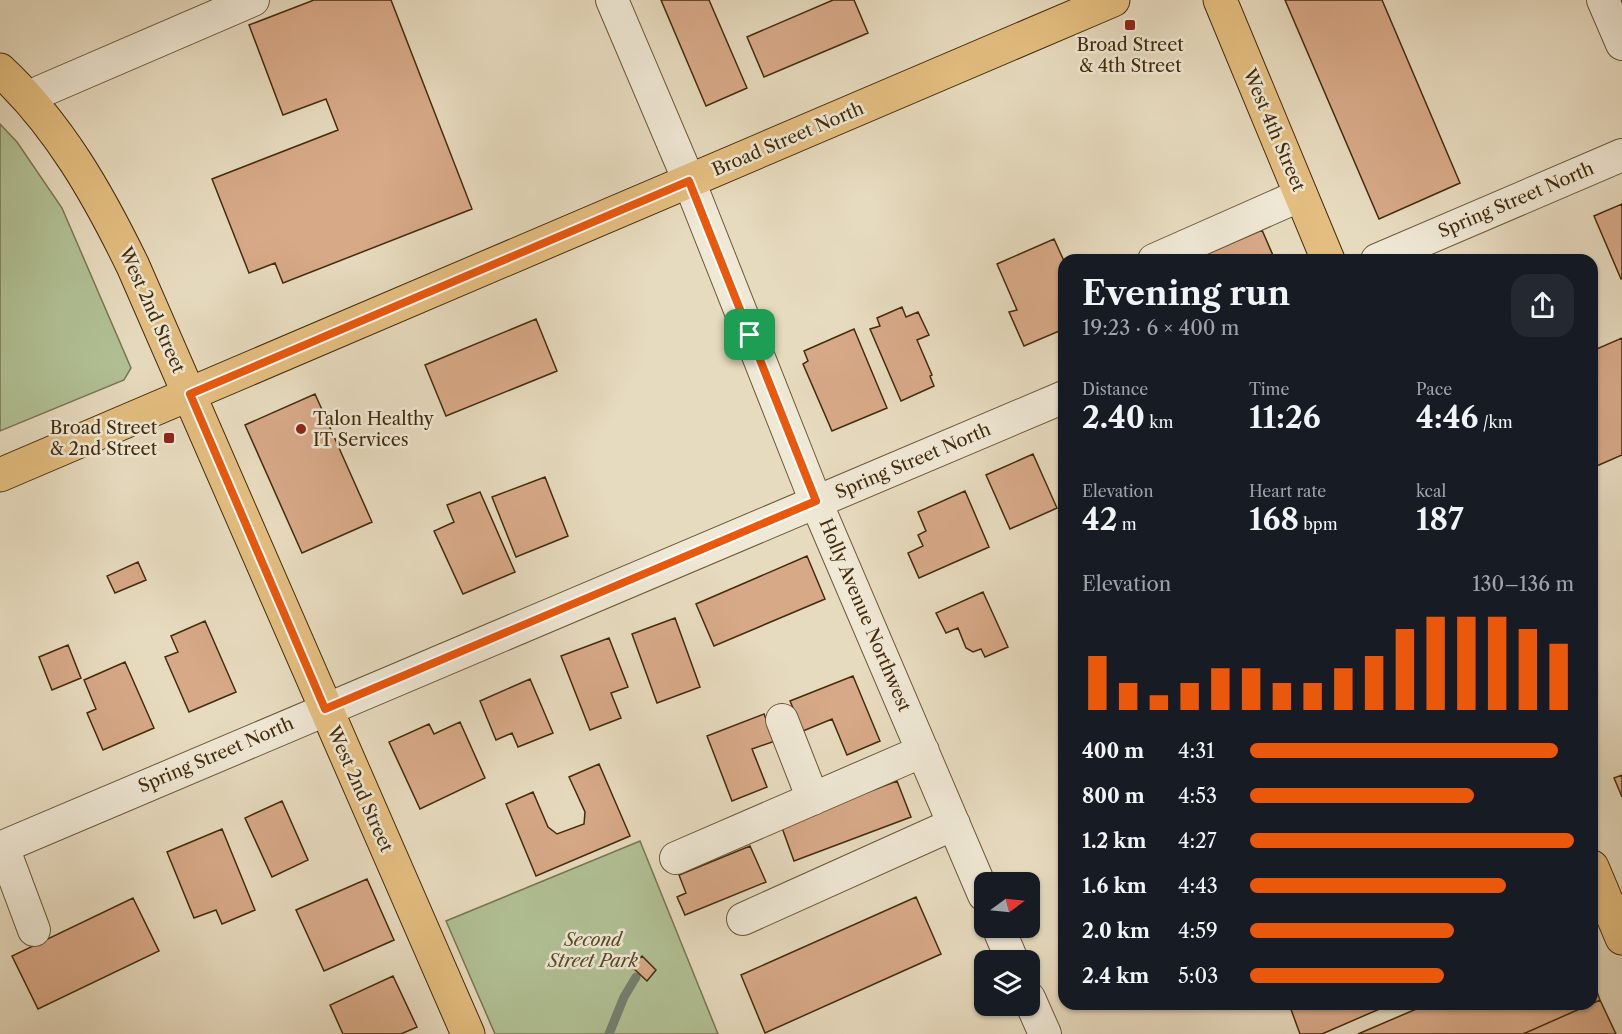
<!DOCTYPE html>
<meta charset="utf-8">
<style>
body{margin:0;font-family:"Libre Caslon Text",serif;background:#242831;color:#f1f3f6;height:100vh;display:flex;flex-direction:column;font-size:22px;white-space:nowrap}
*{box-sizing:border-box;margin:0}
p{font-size:20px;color:#9ea1a6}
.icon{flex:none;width:33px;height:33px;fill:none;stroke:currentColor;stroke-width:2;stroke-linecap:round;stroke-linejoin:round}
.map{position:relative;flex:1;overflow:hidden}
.side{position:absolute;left:1058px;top:254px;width:540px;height:756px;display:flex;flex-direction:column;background:#171b24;border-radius:18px;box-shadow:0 2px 4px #0004}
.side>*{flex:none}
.needle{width:39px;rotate:75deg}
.buttons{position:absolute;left:974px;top:872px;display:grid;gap:12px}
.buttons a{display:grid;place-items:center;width:66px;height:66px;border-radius:12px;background:#171b24;box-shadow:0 2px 4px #0004;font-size:30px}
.pin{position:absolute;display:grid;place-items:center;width:51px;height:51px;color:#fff;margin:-26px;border-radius:12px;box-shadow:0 3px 9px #0006}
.round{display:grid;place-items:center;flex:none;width:63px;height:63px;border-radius:18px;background:#242831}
.overview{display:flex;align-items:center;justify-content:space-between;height:102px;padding:0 24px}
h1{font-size:33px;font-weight:700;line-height:45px}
.metrics{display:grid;grid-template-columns:repeat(3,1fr);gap:9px;height:102px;padding:6px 24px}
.metrics div{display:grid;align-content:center}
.metrics b{font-size:30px;font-weight:700}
.metrics small{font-size:16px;font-weight:400}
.metrics p{font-size:16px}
.chart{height:168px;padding:12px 24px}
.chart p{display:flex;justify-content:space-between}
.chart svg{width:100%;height:108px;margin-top:6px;stroke:#ea580c;stroke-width:6}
ul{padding:0 24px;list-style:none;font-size:20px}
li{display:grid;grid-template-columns:96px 72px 1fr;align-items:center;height:45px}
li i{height:15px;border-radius:8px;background:#ea580c}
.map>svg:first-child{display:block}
.green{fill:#b1c195;stroke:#7a7650;stroke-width:1.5}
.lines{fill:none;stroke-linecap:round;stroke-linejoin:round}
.stream{stroke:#758172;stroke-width:9}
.building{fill:#d8a987;stroke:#432c0b;stroke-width:1.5}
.minor-casing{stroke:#6c5838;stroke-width:34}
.major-casing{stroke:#432c0b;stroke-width:35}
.minor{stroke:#efe8d5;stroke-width:32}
.major{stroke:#e4be80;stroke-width:33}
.route-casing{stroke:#fff;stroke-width:12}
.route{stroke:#ea580c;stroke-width:8}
.poi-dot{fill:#8f2418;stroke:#efe8d5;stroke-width:2}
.labels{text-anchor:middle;stroke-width:5;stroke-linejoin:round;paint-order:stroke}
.poi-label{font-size:18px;fill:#432c0b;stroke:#efe8d5}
.street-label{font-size:18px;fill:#432c0b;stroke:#efe8d5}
.park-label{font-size:18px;font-style:italic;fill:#594a27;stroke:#efe8d5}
</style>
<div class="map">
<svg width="1622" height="1034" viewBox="0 0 1622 1034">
<rect width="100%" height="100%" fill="#e7dbbf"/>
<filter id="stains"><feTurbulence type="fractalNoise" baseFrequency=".00333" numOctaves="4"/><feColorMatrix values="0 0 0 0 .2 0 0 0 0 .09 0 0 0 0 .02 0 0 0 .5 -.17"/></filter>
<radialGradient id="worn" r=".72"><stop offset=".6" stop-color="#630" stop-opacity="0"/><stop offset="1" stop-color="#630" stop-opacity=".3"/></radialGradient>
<!-- green -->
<path class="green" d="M0,124L17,142L62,208L131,368L124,380L0,431Z
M640,841L718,1034H495L446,921Z"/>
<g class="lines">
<!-- stream -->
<path class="stream" d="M609,1034L624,997L636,977"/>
</g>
<!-- building -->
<path class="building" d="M314,0H391L472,209L283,283L275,263L249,273L212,179L338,130L326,99L283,115L249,25Z
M661,0H709L747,88L706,106Z
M833,0H854L868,33L764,77L747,37Z
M1285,0H1382L1460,183L1379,219Z
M1622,204V278L1621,279L1594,216Z
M1262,230L1275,260H1192Z
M1054,239L1064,261V329L1024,346L1009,312L1017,310L997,264Z
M902,307L906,317L918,312L929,335L917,340L932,375L930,376L934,386L901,401L870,329L880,326L877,318Z
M536,319L557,371L446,416L425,365Z
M854,329L887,408L832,431L803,364L808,361L804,351Z
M1622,338V455L1592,468V351Z
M315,394L372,522L302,553L245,425Z
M1033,454L1057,508L1010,529L986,475Z
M545,477L568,536L516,557L492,497Z
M965,491L989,547L919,578L908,553L923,546L918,535L926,531L918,512Z
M480,492L515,572L463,594L434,531L454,522L447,505Z
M807,556L825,599L714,646L696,604Z
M138,562L146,580L115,593L107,576Z
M983,592L1008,647L985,657L981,649L973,652L966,648L958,628L946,633L936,613Z
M675,618L700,687L657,703L632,634Z
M205,621L236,692L189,712L165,657L178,652L171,636Z
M609,638L628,687L611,693L621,718L590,730L561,656Z
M68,645L81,678L52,690L39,657Z
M125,662L154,728L103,750L87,713L96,709L84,680Z
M853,676L880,741L847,755L832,719L803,731L790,701Z
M530,679L553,733L518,747L512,733L496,740L480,701Z
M764,714L775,741L752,749L767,787L732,801L707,736Z
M460,722L485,778L420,809L389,742L429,724L434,734Z
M599,764L630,836L536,876L506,804L533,792L548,827L557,834L584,824L585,812L569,777Z
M1622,775V797L1614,778Z
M897,781L911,817L794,861L781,825Z
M282,801L308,860L272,877L245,818Z
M222,829L255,910L222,924L216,910L194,918L167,852Z
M750,846L766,882L685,915L677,897L686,893L679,875Z
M367,879L394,940L324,971L296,910Z
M916,897L941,954L765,1033L741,975Z
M133,898L159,951L38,1009L12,956Z
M642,956L656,970L647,981L632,967Z
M393,976L417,1027L401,1034H343L330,1005Z
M1592,978L1600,1000L1523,1034H1358L1428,1004H1592Z
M1600,1000L1616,1034H1523Z
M1289,1004H1391L1322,1034H1300Z"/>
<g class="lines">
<!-- minor casing -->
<g class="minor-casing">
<path id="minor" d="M612,0L689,181L816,502L984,895
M1603,0L1622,44
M28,97L253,0
M1154,260L1301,195
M1377,260L1622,155
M782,720L813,799
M3,847L34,930
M0,848L1064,397
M676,858L923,751
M743,919L954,824
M998,927L1012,960
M1029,998L1045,1034"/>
</g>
<!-- major casing -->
<g class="major-casing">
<path id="major" d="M1220,0L1328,260
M0,70C59,125 98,194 133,266L468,1034
M0,475L1113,0
M1592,867L1622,938"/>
</g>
<!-- minor -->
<use href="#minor" class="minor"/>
<!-- major -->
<use href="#major" class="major"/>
</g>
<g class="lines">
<!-- route casing -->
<g class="route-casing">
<path id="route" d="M689,181L816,501L325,709L190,394Z"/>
</g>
<!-- route -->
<use href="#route" class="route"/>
</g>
<!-- markers -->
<g class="poi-dot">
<rect x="1124" y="19" width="12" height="12" rx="3"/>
<circle cx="301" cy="429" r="6"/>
<rect x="163" y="432" width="12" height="12" rx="3"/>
</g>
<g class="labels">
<!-- poi labels -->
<g class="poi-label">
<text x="1130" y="51">Broad Street<tspan x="1130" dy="21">&amp; 4th Street</tspan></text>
<text x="313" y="425" text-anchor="start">Talon Healthy<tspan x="313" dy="21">IT Services</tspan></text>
<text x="157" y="434" text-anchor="end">Broad Street<tspan x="157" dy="21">&amp; 2nd Street</tspan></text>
</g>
<!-- street labels -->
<g class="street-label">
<text transform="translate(1274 130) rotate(67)" y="6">West 4th Street</text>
<text transform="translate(788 139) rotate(-23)" y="6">Broad Street North</text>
<text transform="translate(1516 200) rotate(-23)" y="6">Spring Street North</text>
<text transform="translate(152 310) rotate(66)" y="6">West 2nd Street</text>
<text transform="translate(913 461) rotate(-23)" y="6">Spring Street North</text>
<text transform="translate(865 615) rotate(67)" y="6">Holly Avenue Northwest</text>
<text transform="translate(216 755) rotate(-23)" y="6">Spring Street North</text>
<text transform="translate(360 789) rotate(66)" y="6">West 2nd Street</text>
</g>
<!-- park labels -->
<g class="park-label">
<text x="593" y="946">Second<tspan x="593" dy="21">Street Park</tspan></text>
</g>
</g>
<rect width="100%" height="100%" filter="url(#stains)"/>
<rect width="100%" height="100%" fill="url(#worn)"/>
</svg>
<div class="buttons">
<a><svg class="needle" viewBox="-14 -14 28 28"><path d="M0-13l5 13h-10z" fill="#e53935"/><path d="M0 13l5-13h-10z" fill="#9ea1a6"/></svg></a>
<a><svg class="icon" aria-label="layers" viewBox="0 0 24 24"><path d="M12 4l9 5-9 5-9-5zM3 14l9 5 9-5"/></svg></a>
</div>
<div class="pin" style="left:750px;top:335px;background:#1e9e55"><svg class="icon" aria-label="arrive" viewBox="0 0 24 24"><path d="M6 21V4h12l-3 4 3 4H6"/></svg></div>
<section class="side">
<div class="overview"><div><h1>Evening run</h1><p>19:23 · 6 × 400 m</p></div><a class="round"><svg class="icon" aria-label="share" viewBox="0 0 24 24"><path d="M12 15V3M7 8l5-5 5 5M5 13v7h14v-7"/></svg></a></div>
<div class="metrics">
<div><p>Distance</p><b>2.40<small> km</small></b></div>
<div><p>Time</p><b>11:26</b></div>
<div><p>Pace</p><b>4:46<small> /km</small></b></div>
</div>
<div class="metrics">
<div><p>Elevation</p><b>42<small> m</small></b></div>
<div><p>Heart rate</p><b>168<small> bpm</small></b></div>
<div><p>kcal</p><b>187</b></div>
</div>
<div class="chart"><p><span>Elevation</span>130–136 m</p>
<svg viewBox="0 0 160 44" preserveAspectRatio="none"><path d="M5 44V22M15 44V33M25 44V38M35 44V33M45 44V27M55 44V27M65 44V33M75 44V33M85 44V27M95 44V22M105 44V11M115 44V6M125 44V6M135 44V6M145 44V11M155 44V17"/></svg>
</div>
<ul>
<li><b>400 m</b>4:31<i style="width:95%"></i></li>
<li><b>800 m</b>4:53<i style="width:69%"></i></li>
<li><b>1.2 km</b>4:27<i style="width:100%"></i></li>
<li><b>1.6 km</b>4:43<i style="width:79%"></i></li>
<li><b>2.0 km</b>4:59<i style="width:63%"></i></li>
<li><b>2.4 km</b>5:03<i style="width:60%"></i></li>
</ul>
</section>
</div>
